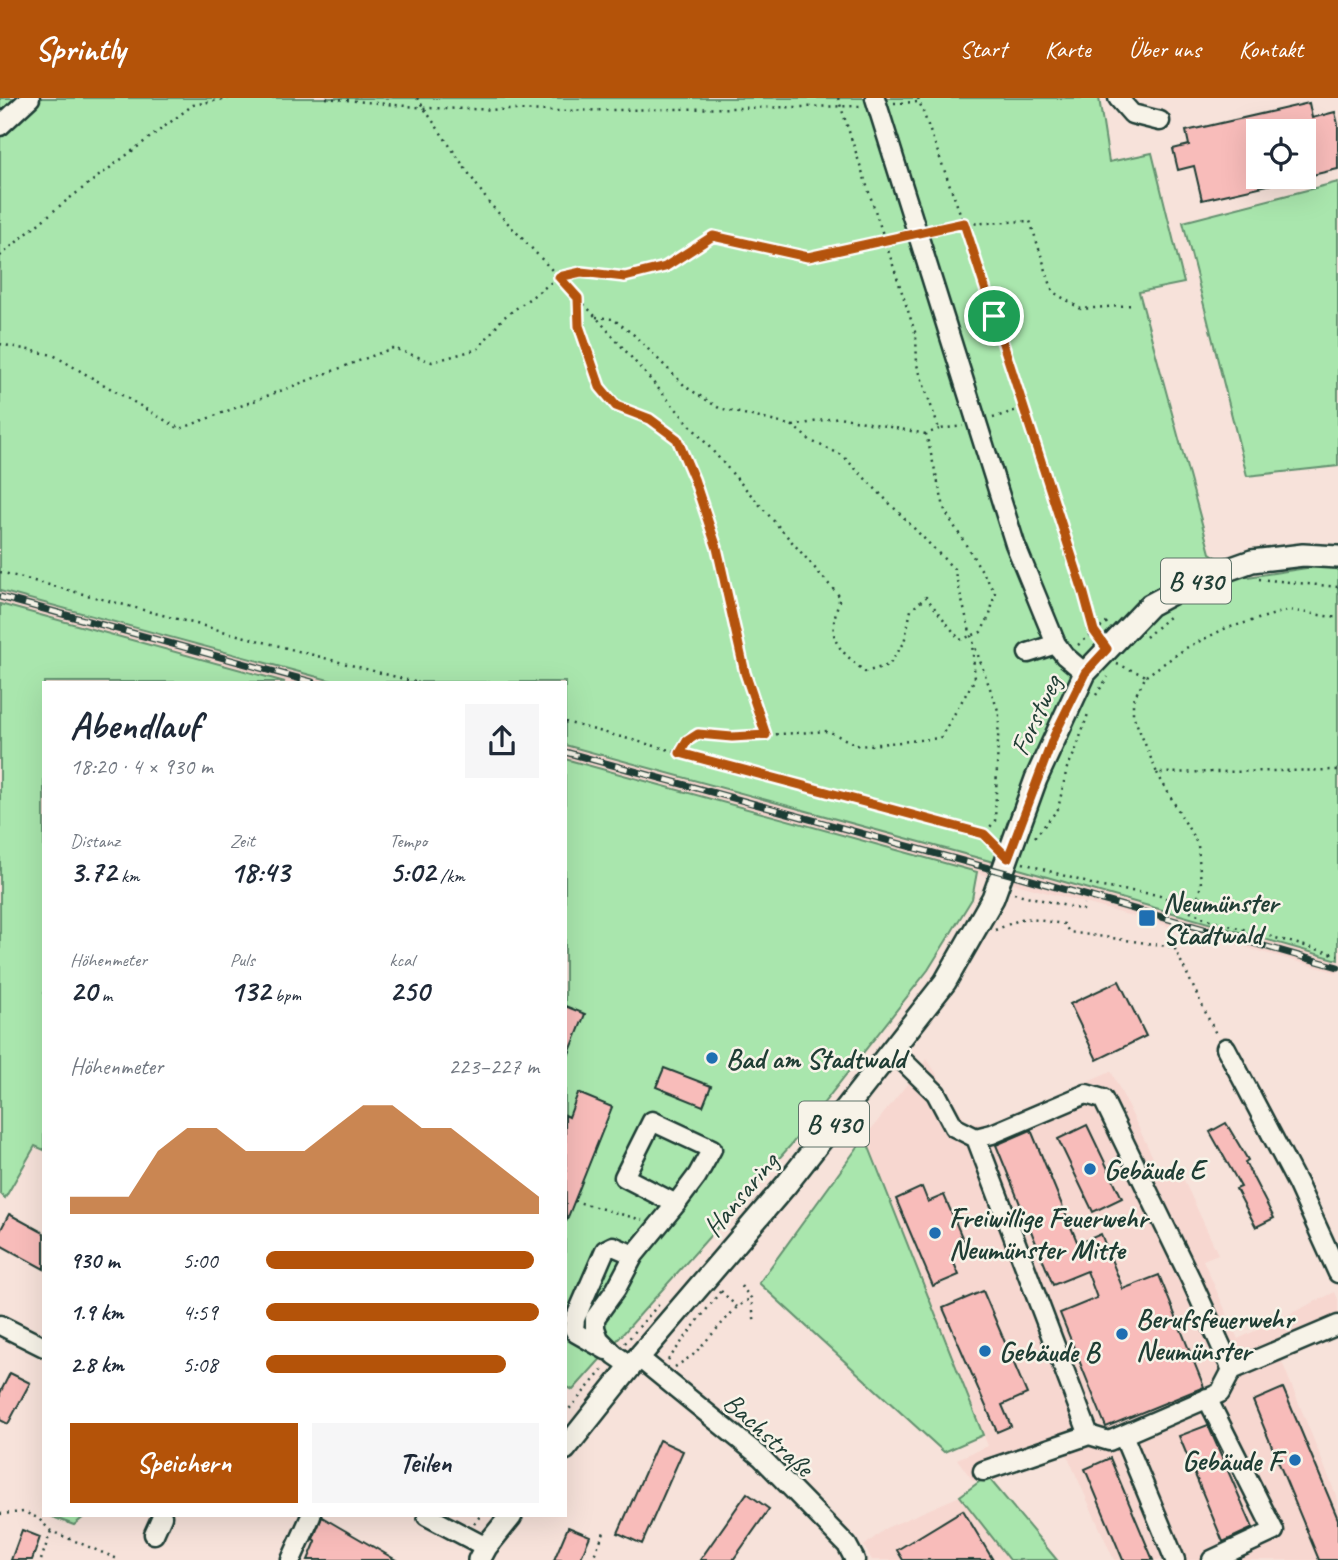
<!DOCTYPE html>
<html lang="de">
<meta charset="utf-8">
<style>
body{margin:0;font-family:Caveat,sans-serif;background:#f6f6f7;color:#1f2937;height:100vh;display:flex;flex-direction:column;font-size:26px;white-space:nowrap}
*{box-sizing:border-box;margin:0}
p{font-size:23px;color:#747a83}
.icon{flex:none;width:38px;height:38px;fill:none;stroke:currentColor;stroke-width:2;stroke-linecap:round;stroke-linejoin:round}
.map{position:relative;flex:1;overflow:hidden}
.drawer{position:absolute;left:42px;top:583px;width:525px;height:836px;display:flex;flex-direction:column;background:#fff;border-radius:0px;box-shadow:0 7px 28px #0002}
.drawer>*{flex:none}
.fabs{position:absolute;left:1246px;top:21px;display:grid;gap:14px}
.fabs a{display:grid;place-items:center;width:70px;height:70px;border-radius:0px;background:#fff;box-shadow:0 7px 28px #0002;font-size:35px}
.pin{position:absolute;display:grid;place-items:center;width:60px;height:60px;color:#fff;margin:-30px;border:4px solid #fff;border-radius:50%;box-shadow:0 2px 7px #0007}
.round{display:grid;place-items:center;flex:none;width:74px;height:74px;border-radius:0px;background:#f6f6f7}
.head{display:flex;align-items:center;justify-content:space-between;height:119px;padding:0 28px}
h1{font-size:38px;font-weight:700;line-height:52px}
.metrics{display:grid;grid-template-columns:repeat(3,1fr);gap:10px;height:119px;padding:7px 28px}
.metrics div{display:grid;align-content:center}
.metrics b{font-size:30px;font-weight:700}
.metrics small{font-size:19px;font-weight:400}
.metrics p{font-size:19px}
.chart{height:196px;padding:14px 28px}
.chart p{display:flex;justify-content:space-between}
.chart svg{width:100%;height:126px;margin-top:7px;fill:#b45309;opacity:.7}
.primary-button{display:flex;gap:14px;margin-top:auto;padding:14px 28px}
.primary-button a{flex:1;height:80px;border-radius:0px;background:#b45309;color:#fff;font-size:28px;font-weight:700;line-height:80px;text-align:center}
.primary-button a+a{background:#f6f6f7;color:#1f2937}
ul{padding:0 28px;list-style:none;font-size:23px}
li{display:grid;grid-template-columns:112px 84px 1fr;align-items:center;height:52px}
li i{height:18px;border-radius:9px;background:#b45309}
header{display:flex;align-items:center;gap:42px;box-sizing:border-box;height:98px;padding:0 35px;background:#b45309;color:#fff}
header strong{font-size:33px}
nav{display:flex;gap:38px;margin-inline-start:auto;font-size:24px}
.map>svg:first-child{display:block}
.built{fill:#f7d7d0}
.green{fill:#a9e6ad;stroke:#649270;stroke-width:2}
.building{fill:#f8bcba;stroke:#1f3d34;stroke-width:2}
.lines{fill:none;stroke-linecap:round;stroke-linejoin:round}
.minor-casing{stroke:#1f3d34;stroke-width:23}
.major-casing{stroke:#1f3d34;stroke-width:26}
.path{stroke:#1f3d34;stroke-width:2.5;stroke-dasharray:2 5;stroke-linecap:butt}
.minor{stroke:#f7f3e8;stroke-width:18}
.major{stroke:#f7f3e8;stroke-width:21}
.rail-casing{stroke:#1f3d34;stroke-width:7}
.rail{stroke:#f7f3e8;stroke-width:4.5;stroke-dasharray:13;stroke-linecap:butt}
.route-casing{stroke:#fff;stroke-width:14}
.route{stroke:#b45309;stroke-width:9}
.poi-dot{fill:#1f6fb2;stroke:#f7f3e8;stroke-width:2.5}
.labels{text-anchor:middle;stroke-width:5;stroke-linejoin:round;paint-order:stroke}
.shield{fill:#f7f3e8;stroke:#60746a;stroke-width:2}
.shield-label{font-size:26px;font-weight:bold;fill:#1f3d34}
.street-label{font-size:28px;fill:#1f3d34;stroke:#f7f3e8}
.poi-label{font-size:28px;font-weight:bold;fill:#1f3d34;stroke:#f7f3e8;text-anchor:start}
</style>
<header>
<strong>Sprintly</strong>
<nav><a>Start</a><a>Karte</a><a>Über uns</a><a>Kontakt</a></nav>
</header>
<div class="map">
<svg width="1338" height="1462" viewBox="0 0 1338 1462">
<rect width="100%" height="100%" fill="#f7e2da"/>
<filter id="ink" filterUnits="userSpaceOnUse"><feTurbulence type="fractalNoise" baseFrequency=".0143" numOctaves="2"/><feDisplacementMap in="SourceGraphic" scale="14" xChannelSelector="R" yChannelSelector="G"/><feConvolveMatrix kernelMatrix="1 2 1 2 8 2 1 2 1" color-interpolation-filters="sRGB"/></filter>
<g filter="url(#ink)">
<!-- built -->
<path class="built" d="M0,493L336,584H285L0,506Z
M565,647L1019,771L1338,862V875L565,661Z
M927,961L967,1025L988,1026L1111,973L1159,1072L1176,1065L1218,1156L1203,1162L1238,1241L1335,1194L1338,1201V1239L1282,1264L1338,1402V1462H1114L1063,1348L973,1383L957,1361L988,1348L865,1039Z
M960,1398L1010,1462H872L864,1448L886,1430Z"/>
<!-- green -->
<path class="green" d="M0,0H1099L1109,64L1152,55L1184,185L1139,194L1210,455L1248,479L1320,468L1338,469V862L1019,771L565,647V584H336L0,493Z
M1338,84V368L1247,378L1183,124Z
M0,506L285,584H44V1052L35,1048L5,1100L0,1095Z
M565,661L977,774L972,801L928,872L790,1048L573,1292L565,1288Z
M865,1039L983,1337L944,1354L759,1185Z
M987,1378L1057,1462H1010L960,1398Z
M50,1418H85L74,1427Z"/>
<!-- building -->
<path class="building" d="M1309,5L1312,20L1335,14L1338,26V71L1304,79V33H1258V79H1281V84L1202,102L1194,68L1178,72L1173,51L1189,47L1186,33Z
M1119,883L1146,938L1097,962L1070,906Z
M565,908L585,916L566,963H565Z
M664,970L711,988L703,1008L656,989Z
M578,995L612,1009L566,1124L565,1017L569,1019Z
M1226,1025L1248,1062L1245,1064L1274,1120L1256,1129L1236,1091L1241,1089L1210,1034Z
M1087,1027L1122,1100L1093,1114L1058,1041Z
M1031,1032L1078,1146L1101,1136L1123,1191L1159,1177L1204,1289L1106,1329L1060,1215L1097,1200L1087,1173L1053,1187L996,1047Z
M922,1089L928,1104L944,1097L967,1151L951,1158L959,1177L933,1188L896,1101Z
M9,1116L44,1135V1171L0,1147V1133Z
M983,1193L1027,1296L1002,1307L1011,1328L997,1334L943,1210Z
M10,1275L30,1285L8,1326L0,1322V1295Z
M1283,1290L1338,1421V1462H1319L1253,1303Z
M1208,1327L1253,1430L1223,1444L1179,1338Z
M659,1342L683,1353L642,1446L618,1435Z
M1110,1360L1153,1462H1123L1085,1371Z
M747,1395L769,1411L733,1462H700Z
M963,1412L993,1462H903L897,1452Z
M322,1419L339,1429L396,1462H308L316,1443L313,1441Z
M568,1429L590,1438L580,1462H554Z
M22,1432L40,1439L35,1454L32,1462H11Z"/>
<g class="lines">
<!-- minor casing -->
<g class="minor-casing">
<path id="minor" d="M875,0L1015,446L1056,546L1065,558L1085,575
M1118,0L1132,16L1160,23
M0,28L30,0
M1028,555L1056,546
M1226,950L1298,1087L1338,1175
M892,952L936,995L954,1029L976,1040L1089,1337
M976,1040L992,1036L1086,996L1103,1001L1192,1184L1232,1272
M0,1227L44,1249
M606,1252L576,1235L574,1231L575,1221L605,1152L613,1148L634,1157
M638,1259L761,1359L847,1447L855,1462
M631,1268L615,1257L599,1241L595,1230V1220L616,1191L634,1157L676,1106L624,1079L652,1023L712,1051L697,1078L676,1106
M1207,1300L1274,1433L1212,1462
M1123,1337L1175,1462
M983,1373L1089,1337L1109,1343L1220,1295L1232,1272L1338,1227
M427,1418L486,1449
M154,1436L162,1418
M291,1462L311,1418"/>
</g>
<!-- major casing -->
<g class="major-casing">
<path id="major" d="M565,1351L631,1268L786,1087L945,884L993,800L1036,681L1085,575L1150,507L1193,484L1252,463L1303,457L1338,459
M479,1462L486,1449L511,1418"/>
</g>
<!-- path -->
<path class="path" d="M326,0L426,10L554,13L860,8
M417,0L489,105L596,219L840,499C827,542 833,546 865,574L889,567L904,545L911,512L926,499L960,542L981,534L990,517L995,494L945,413L926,336L939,331
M838,0L916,237L917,267L939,331L963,328
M918,0L964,126L1084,496L1094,533L1097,538
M894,5L919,4
M933,131L964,126L1030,123L1053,194L1081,211L1132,207
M0,158L62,106L193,7L229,0
M578,200L579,228L600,289L616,308L650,321L677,341L694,381L717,450L745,574L766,637
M596,219L613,221L634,237L686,289L719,310L793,328L811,343L842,357L954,471L971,538L999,615L995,723L985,735
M0,246L53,257L180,331L393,250L432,264L478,251L503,220L559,179L581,174L625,179L665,169L714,138L809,159L903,138
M993,320L1023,310
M793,328L839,319L926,336
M0,474L415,584
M1259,481L1338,489
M1146,539L1170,518
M1078,547L1109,523
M1117,566L1146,578L1133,602V617L1157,675L1338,672
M1146,578L1186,550L1224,531L1289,512L1338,520
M1096,597L1108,579
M1041,623L1056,572
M565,624L984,736L995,746
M680,655L687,643L698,636L732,639L828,633L859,648L940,640L975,581L972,545
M1157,675L1198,747L1201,786L1198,800L1190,813
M1035,739L1058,711L1067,670L1075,654L1089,613
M1023,765L1101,789L1160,797L1206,821L1338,857
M1014,795L1083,812L1084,806
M995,832L1024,820L1064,826L1069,834L1174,849L1216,936
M574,1103L642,1122
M741,1188L751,1200L755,1226
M721,1193L737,1209
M625,1245L660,1205
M668,1262L723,1190
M675,1269L693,1257L737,1209L751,1200
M565,1316L605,1269
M0,1416L24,1414L38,1420L51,1433L120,1462
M474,1426L480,1418
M41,1462L51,1433
M592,1462L604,1434"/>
<!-- minor -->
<use href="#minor" class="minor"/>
<!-- major -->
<use href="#major" class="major"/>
<!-- rail casing -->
<g class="rail-casing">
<path id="rail" d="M0,499L312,584
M565,654L1021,779L1338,869"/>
</g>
<!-- rail -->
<use href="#rail" class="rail"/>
</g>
</g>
<g class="lines" filter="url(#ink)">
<!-- route casing -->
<g class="route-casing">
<path id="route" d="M964,125L1084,496L1094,533L1107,551L1085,575L1054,638L1008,760L984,736L680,655L687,643L698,636L732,639L766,637L745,575L717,450L694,381L677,341L650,321L616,308L600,289L579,228L578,200L559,179L581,174L625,179L665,169L713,138L808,159Z"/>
</g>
<!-- route -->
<use href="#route" class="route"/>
</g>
<!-- markers -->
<g class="poi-dot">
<rect x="1138" y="811" width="18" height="18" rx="3.5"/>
<circle cx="712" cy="960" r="7"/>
<circle cx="1090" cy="1071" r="7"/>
<circle cx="935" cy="1135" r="7"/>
<circle cx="1122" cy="1236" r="7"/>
<circle cx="985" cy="1253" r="7"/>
<circle cx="1295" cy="1362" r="7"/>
</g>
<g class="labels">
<!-- shield labels -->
<g class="shield">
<rect x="1161" y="460.5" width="70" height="45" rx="5"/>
<rect x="799" y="1003.5" width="70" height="45" rx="5"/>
</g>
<g class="shield-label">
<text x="1196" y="492">B 430</text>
<text x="834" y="1035">B 430</text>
</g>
<!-- street labels -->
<g class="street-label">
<text transform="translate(1035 617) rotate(-65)" y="10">Forstweg</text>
<text transform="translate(740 1096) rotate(-50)" y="10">Hansaring</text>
<text transform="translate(769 1336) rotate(42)" y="10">Bachstraße</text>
</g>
<!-- poi labels -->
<g class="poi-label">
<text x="1163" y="814">Neumünster<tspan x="1163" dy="32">Stadtwald</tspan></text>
<text x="726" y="970">Bad am Stadtwald</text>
<text x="1104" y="1081">Gebäude E</text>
<text x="949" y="1129">Freiwillige Feuerwehr<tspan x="949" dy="32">Neumünster Mitte</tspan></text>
<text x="1136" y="1230">Berufsfeuerwehr<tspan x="1136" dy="32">Neumünster</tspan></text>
<text x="999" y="1263">Gebäude B</text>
<text x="1281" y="1372" text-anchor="end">Gebäude F</text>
</g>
</g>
</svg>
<div class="fabs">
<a><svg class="icon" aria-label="locate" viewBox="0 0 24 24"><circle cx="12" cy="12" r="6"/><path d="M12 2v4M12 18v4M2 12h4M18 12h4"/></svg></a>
</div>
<div class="pin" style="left:994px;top:218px;background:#1e9e55"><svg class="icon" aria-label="arrive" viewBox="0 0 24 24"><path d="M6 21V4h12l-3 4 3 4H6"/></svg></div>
<section class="drawer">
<div class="head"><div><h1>Abendlauf</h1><p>18:20 · 4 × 930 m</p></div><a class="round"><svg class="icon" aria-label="share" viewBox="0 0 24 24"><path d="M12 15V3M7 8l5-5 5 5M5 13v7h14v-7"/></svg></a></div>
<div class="metrics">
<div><p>Distanz</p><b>3.72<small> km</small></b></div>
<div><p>Zeit</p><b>18:43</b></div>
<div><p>Tempo</p><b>5:02<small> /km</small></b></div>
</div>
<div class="metrics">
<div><p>Höhenmeter</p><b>20<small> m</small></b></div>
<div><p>Puls</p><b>132<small> bpm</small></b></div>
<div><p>kcal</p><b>250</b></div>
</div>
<div class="chart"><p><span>Höhenmeter</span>223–227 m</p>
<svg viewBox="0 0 160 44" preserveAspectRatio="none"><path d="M0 44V38L10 38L20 38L30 22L40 14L50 14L60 22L70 22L80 22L90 14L100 6L110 6L120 14L130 14L140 22L150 30L160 38V44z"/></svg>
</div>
<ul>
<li><b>930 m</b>5:00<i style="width:98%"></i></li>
<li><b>1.9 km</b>4:59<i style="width:100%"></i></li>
<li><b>2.8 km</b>5:08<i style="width:88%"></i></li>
</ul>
<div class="primary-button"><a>Speichern</a><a>Teilen</a></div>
</section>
</div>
